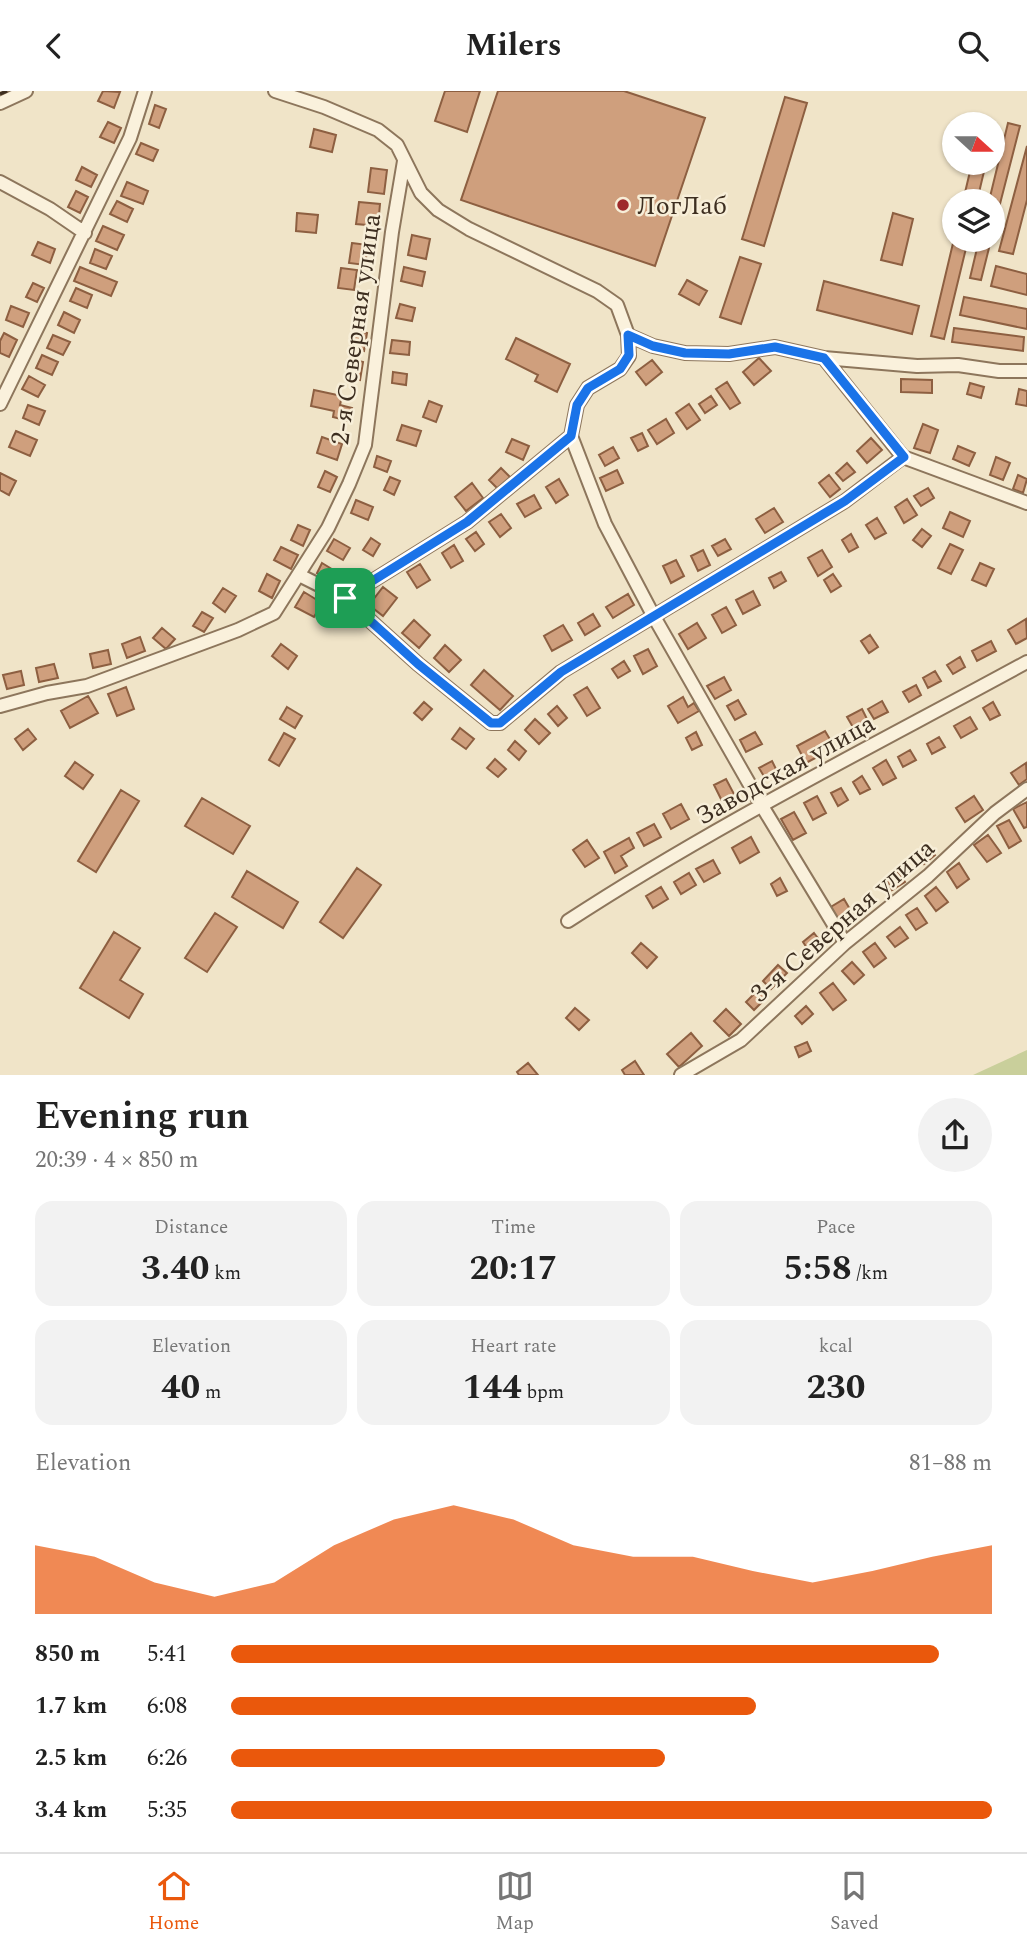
<!DOCTYPE html>
<meta charset="utf-8">
<style>
body{margin:0;font-family:Spectral,serif;background:#f2f2f2;color:#222;height:100vh;display:flex;flex-direction:column;font-size:26px;white-space:nowrap}
*{box-sizing:border-box;margin:0}
p{font-size:23px;color:#767676}
.icon{flex:none;width:38px;height:38px;fill:none;stroke:currentColor;stroke-width:2;stroke-linecap:round;stroke-linejoin:round}
.map{position:relative;height:984px;overflow:hidden}
.drawer{display:flex;flex-direction:column;background:#fff;flex:1}
.drawer>*{flex:none}
.needle{width:46px;rotate:111deg}
.fabs{position:absolute;left:942px;top:21px;display:grid;gap:14px}
.fabs a{display:grid;place-items:center;width:63px;height:63px;border-radius:50%;background:#fff;box-shadow:0 2px 5px #0004;font-size:35px}
.pin{position:absolute;display:grid;place-items:center;width:60px;height:60px;color:#fff;margin:-30px;border-radius:14px;box-shadow:0 4px 10px #0006}
.round{display:grid;place-items:center;flex:none;width:74px;height:74px;border-radius:37px;background:#f2f2f2}
.overview{display:flex;align-items:center;justify-content:space-between;height:119px;padding:0 35px}
h1{font-size:38px;font-weight:700;line-height:52px}
.stats{display:grid;grid-template-columns:repeat(3,1fr);gap:10px;height:119px;padding:7px 35px}
.stats div{display:grid;align-content:center;border-radius:18px;background:#f2f2f2;text-align:center}
.stats b{font-size:35px;font-weight:700}
.stats small{font-size:19px;font-weight:400}
.stats p{font-size:19px}
.chart{height:196px;padding:14px 35px}
.chart p{display:flex;justify-content:space-between}
.chart svg{width:100%;height:126px;margin-top:7px;fill:#ea580c;opacity:.7}
ul{padding:0 35px;list-style:none;font-size:23px}
li{display:grid;grid-template-columns:112px 84px 1fr;align-items:center;height:52px}
li i{height:18px;border-radius:9px;background:#ea580c}
header{display:flex;justify-content:space-between;align-items:center;height:91px;padding:0 35px;background:#fff;font-size:32px;font-weight:700}
.dock{display:flex;justify-content:space-around;align-items:center;height:98px;border-top:2px solid #e0e0e0;background:#fff;font-size:19px;color:#767676}
.dock a{display:grid;justify-items:center;gap:4px}
.dock .on{color:#ea580c}
.map>svg:first-child{display:block}
.green{fill:#c9cf9b}
.building{fill:#cf9f7d;stroke:#8d5f41;stroke-width:2}
.lines{fill:none;stroke-linecap:round;stroke-linejoin:round}
.minor-casing{stroke:#8d765c;stroke-width:16}
.minor{stroke:#faf1dc;stroke-width:12}
.rail{stroke:#3d2e20;stroke-width:3.5;stroke-dasharray:12 12;stroke-linecap:butt}
.route-casing{stroke:#fff;stroke-width:14}
.route{stroke:#1a73e8;stroke-width:9}
.poi-dot{fill:#9e2a2b;stroke:#f7eed8;stroke-width:2.5}
.labels{text-anchor:middle;stroke-width:5;stroke-linejoin:round;paint-order:stroke}
.poi-label{font-size:26px;fill:#3d2e20;stroke:#f7eed8;text-anchor:start}
.street-label{font-size:26px;fill:#3d2e20;stroke:#f7eed8}
</style>
<header><svg class="icon" aria-label="back" viewBox="0 0 24 24"><path d="M15 5l-7 7 7 7"/></svg>Milers<svg class="icon" aria-label="search" viewBox="0 0 24 24"><circle cx="10" cy="10" r="6"/><path d="M15 15l6 6"/></svg></header>
<div class="map">
<svg width="1027" height="984" viewBox="0 0 1027 984">
<rect width="100%" height="100%" fill="#f0e4c8"/>
<!-- green -->
<path class="green" d="M1027,959V984H973Z"/>
<!-- building -->
<path class="building" d="M103,0L120,1L114,17L98,10Z
M445,0H480L467,41L435,30Z
M498,0H624L705,27L655,175L461,109Z
M785,6L807,12L764,155L742,148Z
M155,14L166,18L159,37L149,33Z
M108,31L121,37L114,52L100,46Z
M1008,32L1020,35L992,144V110H989Z
M314,38L336,44L332,61L310,56Z
M141,52L158,59L153,70L136,63Z
M1027,55V109L1013,163L999,160Z
M972,72H986L977,110H963Z
M82,76L97,84L91,96L76,89Z
M371,77L387,79L384,103L368,101Z
M127,91L148,100L143,113L121,105Z
M76,100L88,106L80,122L68,116Z
M117,110L133,118L127,131L110,123Z
M359,111L380,113L378,135L356,133Z
M297,122L318,124L316,142L296,140Z
M893,122L913,128L902,174L881,169Z
M103,135L124,144L117,159L96,150Z
M412,144L430,148L426,168L408,164Z
M954,148L968,149L944,248L931,245Z
M979,149H991L981,189L970,187Z
M38,151L55,158L50,172L32,164Z
M352,152L368,154L365,174L349,172Z
M95,158L112,165L106,178L90,172Z
M740,166L761,173L741,233L720,226Z
M996,175L1027,183V204L991,195Z
M80,176L117,191L111,205L74,190Z
M404,176L425,181L422,195L401,190Z
M341,177L357,179L354,199L338,197Z
M687,189L707,200L699,214L679,203Z
M824,190L919,215L912,243L817,219Z
M33,192L44,197L37,211L26,206Z
M76,197L92,204L87,217L70,210Z
M964,206L1027,218V238L960,224Z
M400,213L415,217L412,230L396,227Z
M11,215L29,222L23,236L6,229Z
M64,221L80,229L74,242L58,234Z
M954,237L1024,246L1023,260L952,251Z
M353,239L367,242L364,260L350,257Z
M4,242L17,249L9,266L0,262V250Z
M53,244L70,251L63,264L47,257Z
M516,247L570,273L557,301L535,290L538,284L506,268Z
M392,249L410,251L409,264L390,262Z
M42,264L58,271L52,284L36,277Z
M759,267L771,280L754,294L743,281Z
M350,268L363,271L360,289L346,286Z
M652,269L662,281L646,294L636,281Z
M393,281L407,283L406,294L392,292Z
M29,285L45,294L38,306L22,298Z
M901,288L932,289V302L901,301Z
M727,291L740,312L730,318L716,298Z
M970,292L984,296L981,307L967,303Z
M1019,298L1027,300V315L1016,313Z
M314,299L342,305L340,314L352,317L349,330L333,326L334,320L311,315Z
M711,305L717,314L705,322L699,313Z
M429,310L442,315L436,331L423,326Z
M689,313L700,329L687,338L676,322Z
M28,314L45,320L39,334L23,327Z
M666,328L674,342L657,353L648,339Z
M923,333L938,339L930,362L914,357Z
M402,334L421,340L416,355L397,349Z
M16,340L37,349L30,365L9,356Z
M642,342L648,355L638,360L631,347Z
M322,346L342,353L337,369L317,362Z
M871,347L882,359L867,372L857,360Z
M512,348L529,355L523,369L506,361Z
M958,355L975,362L969,375L953,368Z
M613,356L619,367L605,375L599,364Z
M377,365L391,370L387,381L374,376Z
M996,366L1010,372L1003,389L990,384Z
M847,372L855,381L843,390L836,382Z
M501,377L510,386L498,398L489,389Z
M617,379L623,392L606,400L600,387Z
M325,380L337,386L330,401L318,396Z
M0,382L16,390L9,404L0,399Z
M829,384L840,398L830,406L819,392Z
M1018,384L1027,388L1023,402L1013,398Z
M390,386L400,390L394,404L384,399Z
M559,388L568,404L556,412L546,396Z
M472,392L483,407L466,420L455,406Z
M928,397L934,407L921,415L914,405Z
M534,404L541,417L525,426L517,413Z
M907,408L917,424L904,432L895,416Z
M356,409L373,416L368,429L351,422Z
M774,417L783,431L765,442L756,428Z
M950,421L970,430L963,446L943,437Z
M501,423L511,437L500,446L489,431Z
M877,427L886,442L875,448L866,434Z
M298,434L310,439L303,455L291,449Z
M922,438L931,445L922,456L913,449Z
M476,441L484,453L475,460L466,448Z
M851,443L858,456L849,461L842,449Z
M371,447L380,453L373,465L363,459Z
M334,448L350,457L343,469L327,460Z
M725,448L731,458L718,465L712,455Z
M950,453L963,459L951,483L938,477Z
M454,454L463,470L451,477L442,462Z
M281,456L298,464L291,478L274,469Z
M703,459L710,474L698,480L691,465Z
M822,459L832,476L818,485L808,467Z
M676,469L684,485L671,492L663,475Z
M322,472L335,480L329,489L317,482Z
M980,472L994,478L986,495L972,489Z
M420,473L430,489L417,497L407,481Z
M781,481L786,490L774,497L769,487Z
M267,483L280,490L272,507L259,500Z
M833,483L841,495L831,501L824,489Z
M383,496L397,507L383,525L369,514Z
M223,497L236,505L225,521L213,512Z
M753,500L760,514L743,523L736,509Z
M304,501L322,512L314,526L295,516Z
M628,503L634,514L613,527L606,516Z
M726,516L736,534L722,542L712,524Z
M202,521L213,527L204,541L193,535Z
M593,523L600,535L585,544L578,532Z
M1026,528L1027,547L1016,553L1008,539Z
M414,529L430,544L419,557L402,542Z
M697,532L706,547L688,558L679,543Z
M563,534L572,549L552,560L544,545Z
M162,537L175,548L166,558L153,547Z
M870,544L878,556L869,562L861,550Z
M140,546L145,560L127,567L122,553Z
M991,550L996,560L977,570L972,560Z
M281,553L297,565L288,578L272,565Z
M445,554L461,569L449,581L434,567Z
M648,558L657,575L643,583L634,565Z
M108,559L111,573L93,577L90,563Z
M960,566L965,576L953,583L947,574Z
M624,570L630,580L618,587L612,578Z
M54,573L58,587L39,591L36,577Z
M484,579L513,605L500,619L471,594Z
M21,580L24,594L7,598L3,584Z
M935,580L941,590L928,597L923,587Z
M724,586L731,599L715,608L707,595Z
M916,594L921,604L909,611L903,601Z
M126,596L134,618L117,625L108,603Z
M587,596L600,617L587,625L574,604Z
M88,605L98,622L70,637L61,620Z
M683,606L688,616L694,612L699,620L678,632L668,615Z
M738,609L746,623L735,629L727,615Z
M882,610L888,621L874,628L868,618Z
M424,611L432,618L422,629L414,622Z
M993,611L1000,624L990,629L983,617Z
M557,615L567,627L558,635L548,623Z
M287,616L302,625L295,637L280,628Z
M862,618L868,630L854,638L847,626Z
M970,626L977,638L961,647L954,635Z
M535,628L550,642L539,653L525,639Z
M460,637L474,648L466,658L452,648Z
M28,638L36,648L23,659L15,648Z
M825,640L831,650L815,658L819,665L806,672L797,655Z
M696,641L702,654L692,659L686,647Z
M755,641L762,653L746,661L740,649Z
M284,642L295,648L279,675L269,669Z
M939,646L945,656L932,663L927,653Z
M515,650L526,660L519,669L508,659Z
M910,659L916,669L903,676L898,666Z
M495,668L506,678L498,686L487,677Z
M886,669L896,687L883,694L873,677Z
M772,670L777,680L765,687L759,677Z
M75,671L93,684L83,698L65,685Z
M1026,672L1027,688L1019,694L1011,682Z
M862,685L870,698L860,703L853,691Z
M726,688L734,703L722,710L714,694Z
M841,697L848,709L838,715L831,702Z
M121,699L139,710L96,781L78,770Z
M817,705L826,722L813,729L804,712Z
M974,705L983,719L965,731L956,717Z
M202,707L250,735L233,763L185,735Z
M1027,711V736L1024,737L1013,718Z
M681,713L689,728L671,738L663,723Z
M794,721L806,742L793,749L781,728Z
M1009,729L1021,750L1009,757L997,735Z
M654,733L661,746L644,755L637,742Z
M988,744L1001,762L987,771L974,754Z
M751,746L759,761L740,772L732,757Z
M629,747L634,757L621,765L627,775L615,782L604,761Z
M587,749L599,767L585,776L573,759Z
M929,755L935,764L924,773L917,764Z
M713,769L720,782L704,791L696,778Z
M959,772L969,788L957,797L947,781Z
M357,777L381,794L343,847L320,831Z
M247,780L298,811L283,837L232,806Z
M898,781L905,791L892,799L886,789Z
M689,782L696,794L681,803L674,791Z
M780,787L787,800L777,805L771,793Z
M661,796L668,808L653,817L646,805Z
M936,796L948,811L936,820L925,805Z
M844,808L855,827L840,836L829,817Z
M917,817L927,832L916,839L906,824Z
M215,822L237,836L207,881L185,867Z
M900,836L908,847L895,856L887,846Z
M114,841L140,857L120,889L143,903L129,927L80,897Z
M814,842L821,851L809,860L803,851Z
M641,852L657,866L647,877L632,862Z
M875,852L886,867L874,876L863,861Z
M852,871L864,884L854,893L842,880Z
M778,874L787,882L771,898L763,890Z
M833,892L846,909L833,919L820,902Z
M760,897L768,905L754,919L746,911Z
M806,915L813,923L802,933L795,925Z
M575,917L589,929L579,939L566,927Z
M726,918L741,933L729,945L714,930Z
M691,942L702,955L679,976L667,963Z
M807,951L811,960L799,966L795,956Z
M635,970L644,984H625L622,979Z
M528,972L538,984H519L517,981Z"/>
<g class="lines">
<!-- minor casing -->
<g class="minor-casing">
<path id="minor" d="M275,0L324,16L378,39L397,54L421,102L438,119L469,138L597,200L617,214L628,244L653,255L685,262L729,263L775,256L824,267L917,275L958,274L999,280H1027
M0,12L26,0
M0,91L50,118L85,142
M628,244L629,265L620,278L588,297L577,314L571,345L605,433L653,524L762,715L845,852
M824,267L903,366L1027,412
M0,313L130,47L145,0
M299,484L345,507L467,431L571,345
M345,507L418,573L491,632H500L561,581L845,410L903,366
M0,615L47,602L87,595L238,539L274,522L328,437L349,393L365,354L392,141L404,70
M568,830C715,734 873,655 1027,571
M681,984L741,949L845,852L928,785L995,722L1027,698"/>
</g>
<!-- minor -->
<use href="#minor" class="minor"/>
<!-- rail -->
<path class="rail" d="M0,3L7,0"/>
</g>
<g class="lines">
<!-- route casing -->
<g class="route-casing">
<path id="route" d="M628,244L653,255L685,262L729,263L775,256L824,267L904,366L845,410L561,581L500,632H491L418,573L345,507L467,431L571,345L577,314L588,297L620,278L629,264Z"/>
</g>
<!-- route -->
<use href="#route" class="route"/>
</g>
<!-- markers -->
<circle class="poi-dot" cx="623" cy="114" r="7"/>
<g class="labels">
<!-- poi labels -->
<g class="poi-label">
<text x="637" y="123">ЛогЛаб</text>
</g>
<!-- street labels -->
<g class="street-label">
<text transform="translate(355 238) rotate(-82)" y="9">2-я Северная улица</text>
<text transform="translate(785 678) rotate(-29)" y="9">Заводская улица</text>
<text transform="translate(842 829) rotate(-41)" y="9">3-я Северная улица</text>
</g>
</g>
</svg>
<div class="fabs">
<a><svg class="needle" viewBox="-14 -14 28 28"><path d="M0-13l5 13h-10z" fill="#e53935"/><path d="M0 13l5-13h-10z" fill="#767676"/></svg></a>
<a><svg class="icon" aria-label="layers" viewBox="0 0 24 24"><path d="M12 4l9 5-9 5-9-5zM3 14l9 5 9-5"/></svg></a>
</div>
<div class="pin" style="left:345px;top:507px;background:#1e9e55"><svg class="icon" aria-label="arrive" viewBox="0 0 24 24"><path d="M6 21V4h12l-3 4 3 4H6"/></svg></div>
</div>
<section class="drawer">
<div class="overview"><div><h1>Evening run</h1><p>20:39 · 4 × 850 m</p></div><a class="round"><svg class="icon" aria-label="share" viewBox="0 0 24 24"><path d="M12 15V3M7 8l5-5 5 5M5 13v7h14v-7"/></svg></a></div>
<div class="stats">
<div><p>Distance</p><b>3.40<small> km</small></b></div>
<div><p>Time</p><b>20:17</b></div>
<div><p>Pace</p><b>5:58<small> /km</small></b></div>
</div>
<div class="stats">
<div><p>Elevation</p><b>40<small> m</small></b></div>
<div><p>Heart rate</p><b>144<small> bpm</small></b></div>
<div><p>kcal</p><b>230</b></div>
</div>
<div class="chart"><p><span>Elevation</span>81–88 m</p>
<svg viewBox="0 0 160 44" preserveAspectRatio="none"><path d="M0 44V20L10 24L20 33L30 38L40 33L50 20L60 11L70 6L80 11L90 20L100 24L110 24L120 29L130 33L140 29L150 24L160 20V44z"/></svg>
</div>
<ul>
<li><b>850 m</b>5:41<i style="width:93%"></i></li>
<li><b>1.7 km</b>6:08<i style="width:69%"></i></li>
<li><b>2.5 km</b>6:26<i style="width:57%"></i></li>
<li><b>3.4 km</b>5:35<i style="width:100%"></i></li>
</ul>
</section>
<nav class="dock">
<a class="on"><svg class="icon" aria-label="home" viewBox="0 0 24 24"><path d="M3 11l9-7 9 7M6 9v11h12V9"/></svg>Home</a>
<a><svg class="icon" aria-label="map" viewBox="0 0 24 24"><path d="M3 6l6-2 6 2 6-2v14l-6 2-6-2-6 2zM9 4v14M15 6v14"/></svg>Map</a>
<a><svg class="icon" aria-label="saved" viewBox="0 0 24 24"><path d="M7 4h10v16l-5-4-5 4z"/></svg>Saved</a>
</nav>
